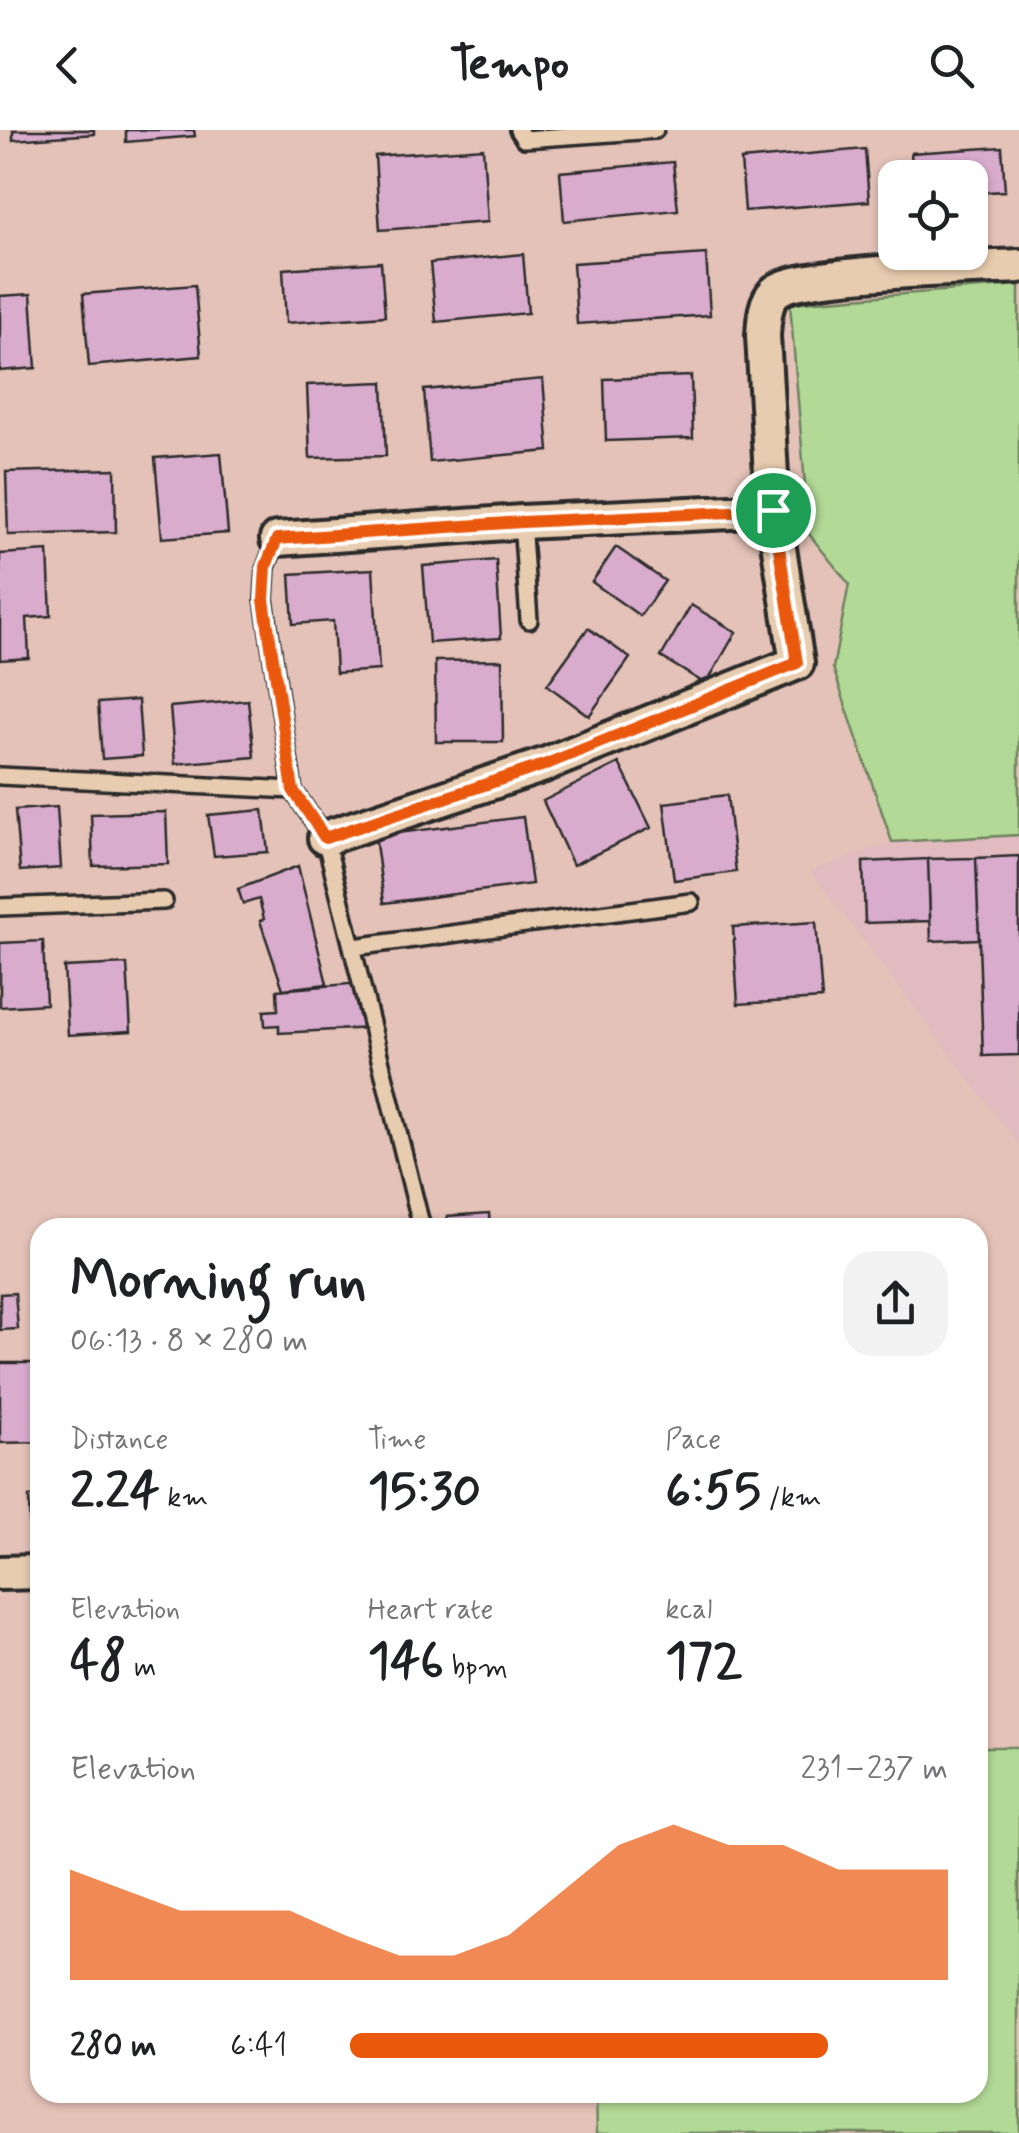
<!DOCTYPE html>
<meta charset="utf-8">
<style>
body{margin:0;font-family:Mynerve,sans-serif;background:#f2f2f2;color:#202124;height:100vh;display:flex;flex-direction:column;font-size:38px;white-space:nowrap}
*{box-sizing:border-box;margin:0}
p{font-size:32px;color:#757577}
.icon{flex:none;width:55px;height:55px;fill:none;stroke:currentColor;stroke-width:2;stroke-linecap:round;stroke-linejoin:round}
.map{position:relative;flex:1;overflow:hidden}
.details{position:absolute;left:30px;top:1088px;width:958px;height:885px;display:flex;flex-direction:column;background:#fff;border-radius:30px;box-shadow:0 2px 8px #0004}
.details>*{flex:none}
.controls{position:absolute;left:878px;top:30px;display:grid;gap:20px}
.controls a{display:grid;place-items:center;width:110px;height:110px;border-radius:20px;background:#fff;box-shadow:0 2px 8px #0004;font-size:50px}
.pin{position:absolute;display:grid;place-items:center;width:85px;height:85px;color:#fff;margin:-42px;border:5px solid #fff;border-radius:50%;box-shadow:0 2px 10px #0007}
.round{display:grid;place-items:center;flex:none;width:105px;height:105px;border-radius:30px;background:#f2f2f2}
.overview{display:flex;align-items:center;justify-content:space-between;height:170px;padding:0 40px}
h1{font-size:55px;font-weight:800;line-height:75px}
.stats{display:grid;grid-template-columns:repeat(3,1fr);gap:15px;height:170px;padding:10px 40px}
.stats div{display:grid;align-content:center}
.stats b{font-size:50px;font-weight:800}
.stats small{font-size:28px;font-weight:400}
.stats p{font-size:28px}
.chart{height:280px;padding:20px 40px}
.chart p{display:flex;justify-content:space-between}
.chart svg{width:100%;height:180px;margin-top:10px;fill:#ea580c;opacity:.7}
ul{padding:0 40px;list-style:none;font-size:32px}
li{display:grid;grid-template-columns:160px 120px 1fr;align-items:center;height:75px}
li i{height:25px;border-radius:12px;background:#ea580c}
header{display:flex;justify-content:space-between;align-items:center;height:130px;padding:0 40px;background:#fff;font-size:45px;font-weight:800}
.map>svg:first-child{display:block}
.built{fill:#e1bbbf}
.green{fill:#b2d995;stroke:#6e8260;stroke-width:2.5}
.building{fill:#d9acce;stroke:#2b2b2b;stroke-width:2.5}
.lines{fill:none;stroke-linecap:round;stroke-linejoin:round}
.service-casing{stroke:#2b2b2b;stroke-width:22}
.minor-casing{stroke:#2b2b2b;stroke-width:40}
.service{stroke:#e8ccaf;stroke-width:15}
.minor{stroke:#e8ccaf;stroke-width:32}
.route-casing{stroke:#fff;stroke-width:20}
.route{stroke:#ea580c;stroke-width:12}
</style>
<header><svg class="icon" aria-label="back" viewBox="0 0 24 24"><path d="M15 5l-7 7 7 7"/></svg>Tempo<svg class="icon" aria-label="search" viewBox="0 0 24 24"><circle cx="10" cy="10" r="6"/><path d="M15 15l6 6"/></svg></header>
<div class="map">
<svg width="1019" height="2003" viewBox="0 0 1019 2003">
<rect width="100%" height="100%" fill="#e4c2b8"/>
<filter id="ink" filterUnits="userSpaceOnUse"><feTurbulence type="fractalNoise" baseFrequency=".01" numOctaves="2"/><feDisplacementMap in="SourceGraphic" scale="20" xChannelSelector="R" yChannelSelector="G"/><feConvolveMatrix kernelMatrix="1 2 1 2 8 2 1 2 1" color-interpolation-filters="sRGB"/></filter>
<g filter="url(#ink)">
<!-- built -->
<path class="built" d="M1019,705V1015L810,741L892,712Z"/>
<!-- green -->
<path class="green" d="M1019,155V705L892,712L833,538L849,454L809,404L790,173Z
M978,1617H1019V2003H597L596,1963L978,1962Z"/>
<!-- building -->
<path class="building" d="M13,0H94V4L13,10Z
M126,0H194L195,6L126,12Z
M1002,17L1005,61L970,63V48H913L911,23Z
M483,18L488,92L380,100L375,26Z
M865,19L869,71L745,81L741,30Z
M673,32L678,80L564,91L560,42Z
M523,124L528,183L436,192L430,133Z
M706,124L710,185L577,194L573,133Z
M381,132L385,186L286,193L283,139Z
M195,155L201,226L89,236L83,164Z
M31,164L36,238L0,241V166Z
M691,246L693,308L606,311L604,249Z
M543,249L549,321L430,332L424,260Z
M383,252L386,326L310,328L307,255Z
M221,323L228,403L162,408L155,328Z
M115,339L116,402L8,405L6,342Z
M616,417L665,451L640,486L592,452Z
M48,421L51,486L27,488L29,528L0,530V424Z
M496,430L501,508L429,513L423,436Z
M373,439L379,540L336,543L333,491L293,494L290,444Z
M691,475L736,502L706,554L661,527Z
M588,498L630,528L589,586L547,555Z
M502,530L503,612H436L435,531Z
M138,570L142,626L102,629L98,573Z
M248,570L254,627L175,634L170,577Z
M619,633L651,698L573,735L543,671Z
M727,665L736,742L674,750L664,673Z
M57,677L61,738L20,741L15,680Z
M263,680L268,722L214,726L208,685Z
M166,682L168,734L93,736L91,684Z
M523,687L532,754L384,773L375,706Z
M1019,726V925L983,926L976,728Z
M976,728L979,809L931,811L928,729Z
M928,729L930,791L865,793L863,732Z
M298,736L327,854L283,859L260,791L264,789L259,769L243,774L238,759Z
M816,792L822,869L738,874L733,797Z
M43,811L46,874L0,877V813Z
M127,834L131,901L68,905L64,837Z
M361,853L371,898L279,903V895L265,896L264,881L278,880L277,860Z
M489,1083L490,1098H448L447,1086Z
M15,1163L18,1199L0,1200V1164Z
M0,1233H40V1312L0,1313Z
M40,1366V1417H30L29,1367Z"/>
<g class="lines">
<!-- service casing -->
<g class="service-casing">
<path id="service" d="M518,0L524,9L655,0
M522,392L529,490
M277,409L266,437L264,469L293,660L325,708L422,1098
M0,646L293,660
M0,777L164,771
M354,817L691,772"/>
</g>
<!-- minor casing -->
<g class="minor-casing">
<path id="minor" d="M277,409L522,392L773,380
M325,708L544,635L797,533L773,380L763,206C764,192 764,173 775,162C796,142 980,138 1019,136
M0,1443L40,1442"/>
</g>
<!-- service -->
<use href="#service" class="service"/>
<!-- minor -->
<use href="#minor" class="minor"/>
</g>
</g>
<g class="lines" filter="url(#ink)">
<!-- route casing -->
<g class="route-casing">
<path id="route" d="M773,380L797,533L544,635L325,708L293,660L264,470L266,436L277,409L522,392Z"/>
</g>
<!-- route -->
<use href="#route" class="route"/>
</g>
</svg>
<div class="controls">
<a><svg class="icon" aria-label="locate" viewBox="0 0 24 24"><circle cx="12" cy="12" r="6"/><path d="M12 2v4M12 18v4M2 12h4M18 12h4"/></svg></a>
</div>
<div class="pin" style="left:773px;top:380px;background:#1e9e55"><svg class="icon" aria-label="arrive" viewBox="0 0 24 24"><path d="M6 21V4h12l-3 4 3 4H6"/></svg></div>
<section class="details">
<div class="overview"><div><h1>Morning run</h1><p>06:13 · 8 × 280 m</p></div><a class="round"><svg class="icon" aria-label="share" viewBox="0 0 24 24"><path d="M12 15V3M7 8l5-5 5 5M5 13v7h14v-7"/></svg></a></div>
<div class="stats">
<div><p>Distance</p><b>2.24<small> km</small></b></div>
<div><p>Time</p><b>15:30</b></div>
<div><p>Pace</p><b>6:55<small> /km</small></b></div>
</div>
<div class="stats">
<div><p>Elevation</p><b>48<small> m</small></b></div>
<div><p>Heart rate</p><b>146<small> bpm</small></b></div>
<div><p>kcal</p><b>172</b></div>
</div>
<div class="chart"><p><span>Elevation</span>231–237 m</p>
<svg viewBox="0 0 160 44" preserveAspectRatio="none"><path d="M0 44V17L10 22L20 27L30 27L40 27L50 33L60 38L70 38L80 33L90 22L100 11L110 6L120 11L130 11L140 17L150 17L160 17V44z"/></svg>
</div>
<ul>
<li><b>280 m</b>6:41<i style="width:80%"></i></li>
</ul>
</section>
</div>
